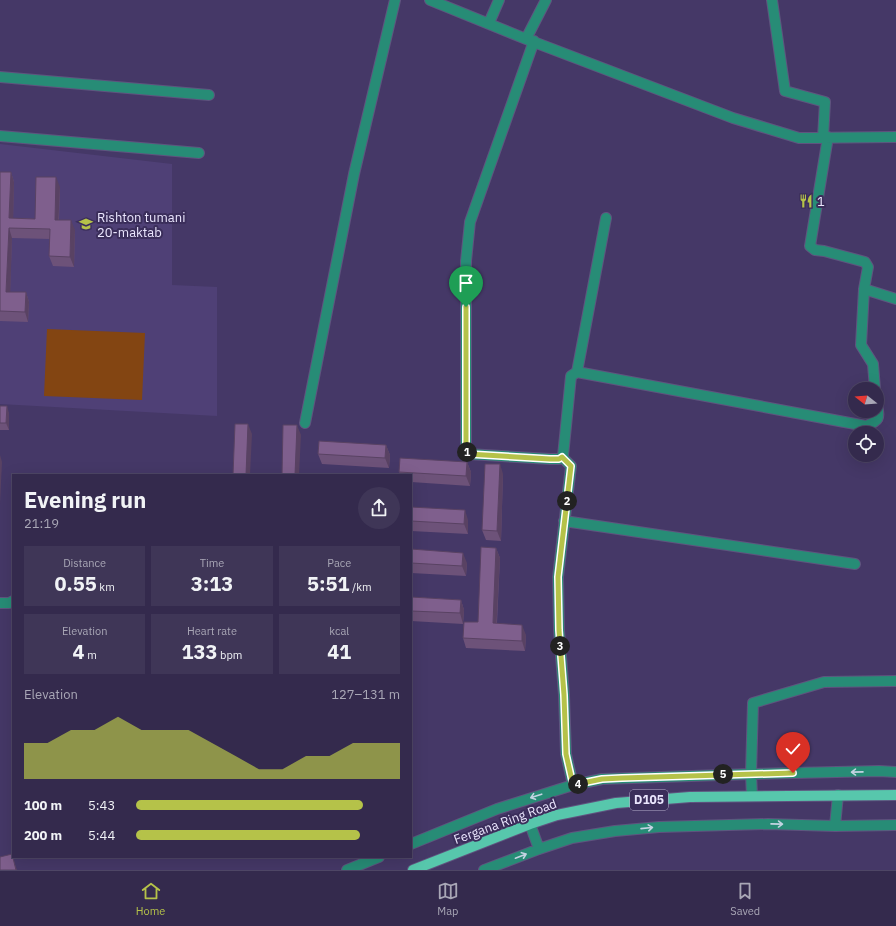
<!DOCTYPE html>
<meta charset="utf-8">
<style>
body{margin:0;font-family:"IBM Plex Sans",sans-serif;background:#3f3657;color:#f1f3f6;height:100vh;display:flex;flex-direction:column;font-size:15px;white-space:nowrap}
*{box-sizing:border-box;margin:0}
p{font-size:13px;color:#a9a7b6}
.icon{flex:none;width:22px;height:22px;fill:none;stroke:currentColor;stroke-width:2;stroke-linecap:round;stroke-linejoin:round}
.map{position:relative;flex:1;overflow:hidden}
.side{position:absolute;left:12px;top:474px;width:400px;height:384px;display:flex;flex-direction:column;background:#342a4d;border-radius:0px;box-shadow:0 4px 16px #0002,0 0 0 1px #4e4665}
.side>*{flex:none}
.needle{width:26px;rotate:287deg}
.controls{position:absolute;left:848px;top:382px;display:grid;gap:8px}
.controls a{display:grid;place-items:center;width:36px;height:36px;border-radius:50%;background:#342a4d;box-shadow:0 4px 16px #0002,0 0 0 1px #4e4665;font-size:20px}
.pin{position:absolute;display:grid;place-items:center;width:34px;height:34px;color:#fff;margin:-41px -17px;border-radius:50% 50% 50% 0;rotate:-45deg;box-shadow:0 0 4px #0007}
.pin .icon{rotate:45deg}
.km{position:absolute;width:20px;height:20px;margin:-10px;border-radius:50%;background:#222;color:#fff;font-size:11px;line-height:20px;text-align:center}
.round{display:grid;place-items:center;flex:none;width:42px;height:42px;border-radius:21px;background:#3f3657}
.headline{display:flex;align-items:center;justify-content:space-between;height:68px;padding:0 12px}
h1{font-size:22px;font-weight:800;line-height:30px}
.figures{display:grid;grid-template-columns:repeat(3,1fr);gap:6px;height:68px;padding:4px 12px}
.figures div{display:grid;align-content:center;border-radius:0px;background:#3f3657;text-align:center}
.figures b{font-size:20px;font-weight:800}
.figures small{font-size:11px;font-weight:400}
.figures p{font-size:11px}
.chart{height:112px;padding:8px 12px}
.chart p{display:flex;justify-content:space-between}
.chart svg{width:100%;height:72px;margin-top:4px;fill:#b5c249;opacity:.7}
ul{padding:0 12px;list-style:none;font-size:13px}
li{display:grid;grid-template-columns:64px 48px 1fr;align-items:center;height:30px}
li i{height:10px;border-radius:5px;background:#b5c249}
.dock{display:flex;justify-content:space-around;align-items:center;height:56px;border-top:1px solid #4e4665;background:#342a4d;font-size:11px;color:#a9a7b6}
.dock a{display:grid;justify-items:center;gap:2px}
.dock .current{color:#b5c249}
.map>svg:first-child{display:block}
.built{fill:#4f4076}
.green{fill:#834512}
.lines{fill:none;stroke-linecap:round;stroke-linejoin:round}
.minor-casing{stroke:#5f547f;stroke-width:12}
.major-casing{stroke:#5f547f;stroke-width:12}
.minor{stroke:#278c76;stroke-width:10}
.major{stroke:#57c7ac;stroke-width:10}
.wall{fill:#6d5279}
.shaded-wall{fill:#594263}
.building{fill:#7f5f8d;stroke:#594263}
.oneway{stroke:#c3d3e2}
.route-casing{stroke:#fff;stroke-width:8}
.route{stroke:#b5c249;stroke-width:5}
.labels{text-anchor:middle;stroke-width:4;stroke-linejoin:round;paint-order:stroke}
.shield{fill:#3b2e5b;stroke:#b6aecc;stroke-width:1}
.shield-label{font-size:12px;font-weight:bold;fill:#eae5fd}
.poi-label{font-size:13px;fill:#eae5fd;stroke:#3b2e5b;text-anchor:start}
.street-label{font-size:13px;fill:#eae5fd;stroke:#3b2e5b}
</style>
<div class="map">
<svg width="896" height="870" viewBox="0 0 896 870">
<rect width="100%" height="100%" fill="#453867"/>
<!-- built -->
<path class="built" d="M0,144L172,164V285L217,287V416L0,404Z"/>
<!-- green -->
<path class="green" d="M47,329L145,333L142,400L44,396Z"/>
<g class="lines">
<!-- minor casing -->
<g class="minor-casing">
<path id="minor" d="M430,0L526,39L733,118L799,138L896,137
M772,0L785,91L825,102L823,138
M489,23L499,0
M526,39L546,0
M534,41L470,222L466,261V444L468,454L550,459H559L563,456L571,376L577,372L866,426C881,420 879,418 877,403
M0,77L209,95
M0,136L199,153
M828,137L810,246L815,250L824,251L865,262L868,267L864,289L861,345L873,364L875,389
M864,289L896,299
M577,372L606,218
M305,423L354,174L395,0
M562,457L571,466L558,577L559,630L564,695L566,754L573,785
M564,521L855,564
M0,603H9L13,601
M752,796L751,774L753,703L824,682L896,681
M530,824L539,849
M835,826L838,795
M411,844L497,809L573,785L602,779L751,774L879,771L896,772
M347,870L379,857
M484,870L539,849L572,838L615,831L659,827L768,824L835,826L896,825"/>
</g>
<!-- major casing -->
<g class="major-casing">
<path id="major" d="M413,870L530,824L557,815L616,803L690,797L896,795"/>
</g>
<!-- minor -->
<use href="#minor" class="minor"/>
<!-- major -->
<use href="#major" class="major"/>
</g>
<!-- wall -->
<path class="wall" d="M0,172H11L14,182L13,218L35,219L60,187L59,220L75,230L74,267L53,266L49,256L50,239L12,238L10,292H26L29,302L28,322L0,321Z
M0,406L9,413V430H0Z
M386,445L390,455L389,468L322,464L318,454Z
M467,462L471,472L470,486L411,482V475H401L399,472Z
M503,474L501,541L486,540L482,530Z
M411,507L468,520V534L411,531Z
M496,548L500,558L497,623L526,635L525,651L466,648L463,638L478,622Z
M411,549L467,563L466,576L411,573Z
M411,597L461,600L464,610L463,624L411,621Z"/>
<!-- shaded-wall -->
<path class="shaded-wall" d="M11,172L14,182L13,228L9,218Z
M56,177L60,187L58,230L55,220Z
M71,220L75,230L74,267L70,257Z
M9,228L12,238L10,302L6,292Z
M26,292L29,302L28,322L25,312Z
M7,406L9,413V430L6,423Z
M248,424L252,434L250,475H246Z
M297,425L301,435L299,475H295Z
M386,445L390,455L389,468L385,458Z
M0,455L2,462L0,504Z
M467,462L471,472L470,486L466,476Z
M500,464L503,474L501,541L497,531Z
M465,510L468,520V534L464,524Z
M496,548L500,558L496,633L493,623Z
M463,553L467,563L466,576L462,566Z
M461,600L464,610L463,624L460,613Z
M522,625L526,635L525,651L522,641Z
M12,854L15,864L17,870H16Z"/>
<!-- building -->
<path class="building" d="M0,172H11L9,218L35,219L36,177H56L55,220H71L70,257L49,256L50,229L9,228L6,292H26L25,312L0,311Z
M0,406H7L6,423H0Z
M235,424H248L246,475H233Z
M283,425H297L295,475H282Z
M319,441L386,445L385,458L318,454Z
M400,458L467,462L466,476L399,472Z
M485,464H500L497,531L482,530Z
M411,507L465,510L464,524L411,521Z
M481,547L496,548L493,623L522,625V641L463,638L464,622H478Z
M411,549L463,553L462,566L411,563Z
M411,597L461,600L460,613L411,611Z
M12,854L16,870H0V857Z"/>
<!-- one-way arrows -->
<defs><path id="oneway-shaft" d="M-6 0H5M1.5-3L5.5 0L1.5 3" fill="none" stroke-width="1.6" stroke-linecap="round" stroke-linejoin="round"/></defs>
<g class="oneway">
<use href="#oneway-shaft" transform="translate(857 772) rotate(179)"/>
<use href="#oneway-shaft" transform="translate(536 796) rotate(162)"/>
<use href="#oneway-shaft" transform="translate(777 824) rotate(1)"/>
<use href="#oneway-shaft" transform="translate(647 828) rotate(-6)"/>
<use href="#oneway-shaft" transform="translate(521 856) rotate(-21)"/>
</g>
<g class="lines">
<!-- route casing -->
<g class="route-casing">
<path id="route" d="M466,307V444L468,454L550,459H559L562,457L571,466L558,577L559,630L564,695L566,754L573,785L602,779L622,778L793,773"/>
</g>
<!-- route -->
<use href="#route" class="route"/>
</g>
<!-- icons -->
<defs>
<g id="restaurant-bare" transform="scale(1.08)"><path d="M-5-6h1v4h1v-4h1v4h1v-4h1v5L-1.5 .5V6h-2V.5L-5-1ZM5-6V6H3V1.5H1.5Q1.5-4 5-6Z" fill="#b5c249" stroke="#3b2e5b" stroke-width="2.5" paint-order="stroke"/></g>
<g id="school-bare" transform="scale(1.08)"><path d="M0-5L7-2L0 1L-7-2ZM-4 1L0 2.5L4 1V4Q0 6-4 4Z" fill="#b5c249" stroke="#3b2e5b" stroke-width="2.5" paint-order="stroke"/></g>
</defs>
<g fill-rule="evenodd">
<use href="#restaurant-bare" x="806" y="201"/>
<use href="#school-bare" x="86" y="224"/>
</g>
<g class="labels">
<!-- shield labels -->
<rect class="shield" x="630" y="790" width="38" height="20" rx="3"/>
<g class="shield-label">
<text x="649" y="804">D105</text>
</g>
<!-- poi labels -->
<g class="poi-label">
<text x="817" y="206">1</text>
<text x="97" y="222">Rishton tumani<tspan x="97" dy="15">20-maktab</tspan></text>
</g>
<!-- street labels -->
<g class="street-label">
<text transform="translate(505 821) rotate(-20)" y="5">Fergana Ring Road</text>
</g>
</g>
</svg>
<div class="controls">
<a><svg class="needle" viewBox="-14 -14 28 28"><path d="M0-13l5 13h-10z" fill="#e53935"/><path d="M0 13l5-13h-10z" fill="#a9a7b6"/></svg></a>
<a><svg class="icon" aria-label="locate" viewBox="0 0 24 24"><circle cx="12" cy="12" r="6"/><path d="M12 2v4M12 18v4M2 12h4M18 12h4"/></svg></a>
</div>
<div class="pin" style="left:466px;top:307px;background:#1e9e55"><svg class="icon" aria-label="arrive" viewBox="0 0 24 24"><path d="M6 21V4h12l-3 4 3 4H6"/></svg></div>
<div class="pin" style="left:793px;top:773px;background:#d93025"><svg class="icon" aria-label="check" viewBox="0 0 24 24"><path d="M5 12l5 5 9-10"/></svg></div>
<b class="km" style="left:467px;top:452px">1</b>
<b class="km" style="left:567px;top:501px">2</b>
<b class="km" style="left:560px;top:646px">3</b>
<b class="km" style="left:578px;top:784px">4</b>
<b class="km" style="left:723px;top:774px">5</b>
<section class="side">
<div class="headline"><div><h1>Evening run</h1><p>21:19</p></div><a class="round"><svg class="icon" aria-label="share" viewBox="0 0 24 24"><path d="M12 15V3M7 8l5-5 5 5M5 13v7h14v-7"/></svg></a></div>
<div class="figures">
<div><p>Distance</p><b>0.55<small> km</small></b></div>
<div><p>Time</p><b>3:13</b></div>
<div><p>Pace</p><b>5:51<small> /km</small></b></div>
</div>
<div class="figures">
<div><p>Elevation</p><b>4<small> m</small></b></div>
<div><p>Heart rate</p><b>133<small> bpm</small></b></div>
<div><p>kcal</p><b>41</b></div>
</div>
<div class="chart"><p><span>Elevation</span>127–131 m</p>
<svg viewBox="0 0 160 44" preserveAspectRatio="none"><path d="M0 44V22L10 22L20 14L30 14L40 6L50 14L60 14L70 14L80 22L90 30L100 38L110 38L120 30L130 30L140 22L150 22L160 22V44z"/></svg>
</div>
<ul>
<li><b>100 m</b>5:43<i style="width:86%"></i></li>
<li><b>200 m</b>5:44<i style="width:85%"></i></li>
</ul>
</section>
</div>
<nav class="dock">
<a class="current"><svg class="icon" aria-label="home" viewBox="0 0 24 24"><path d="M3 11l9-7 9 7M6 9v11h12V9"/></svg>Home</a>
<a><svg class="icon" aria-label="map" viewBox="0 0 24 24"><path d="M3 6l6-2 6 2 6-2v14l-6 2-6-2-6 2zM9 4v14M15 6v14"/></svg>Map</a>
<a><svg class="icon" aria-label="saved" viewBox="0 0 24 24"><path d="M7 4h10v16l-5-4-5 4z"/></svg>Saved</a>
</nav>
